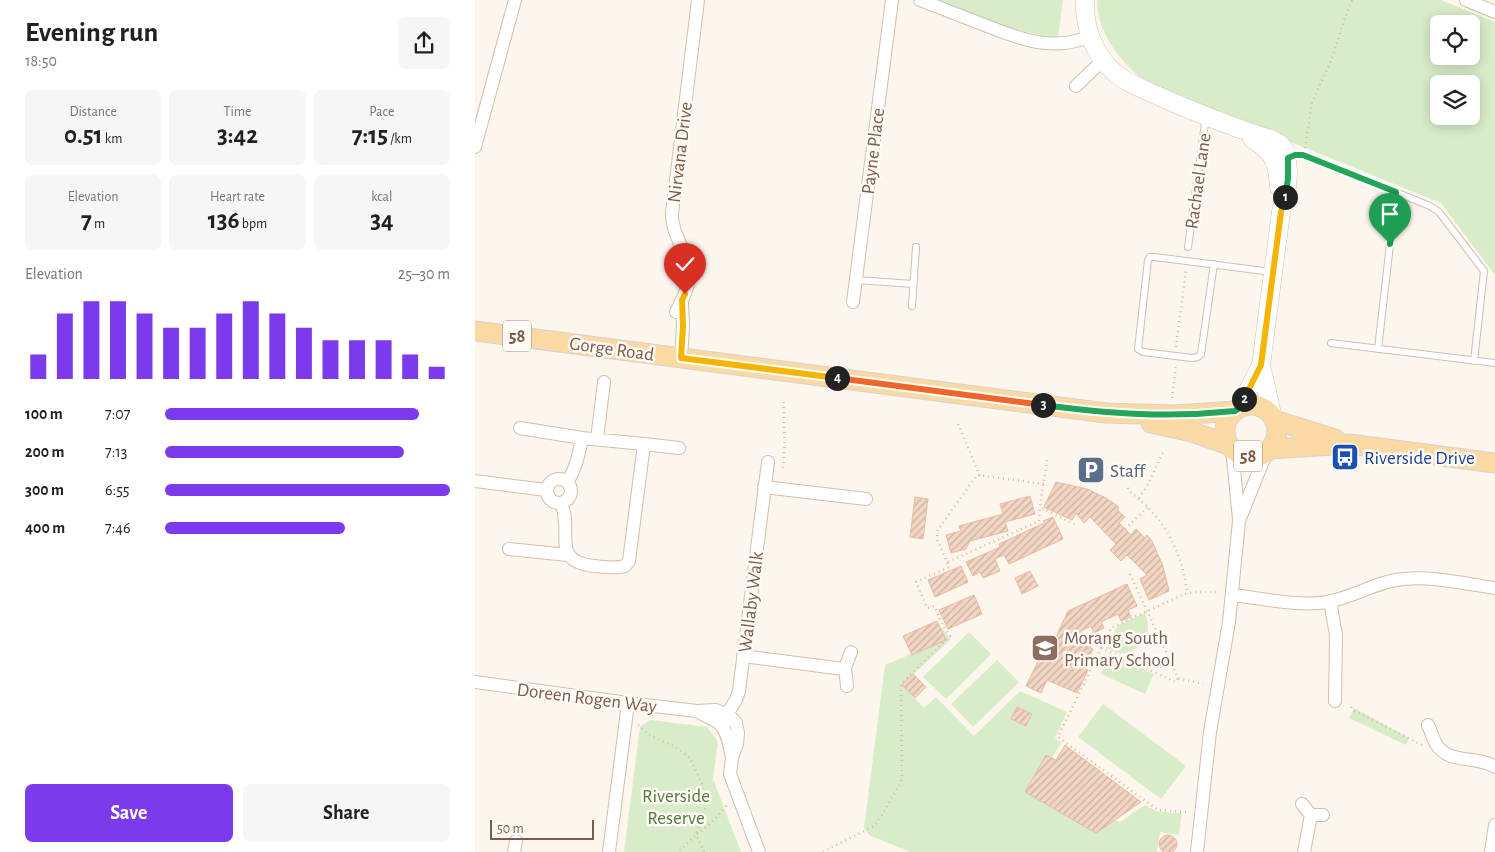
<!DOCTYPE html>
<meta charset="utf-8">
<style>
body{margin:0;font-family:"Alegreya Sans",sans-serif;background:#f6f6f6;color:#202124;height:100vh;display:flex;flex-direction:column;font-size:19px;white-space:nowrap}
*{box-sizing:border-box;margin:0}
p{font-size:16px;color:#757577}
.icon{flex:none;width:28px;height:28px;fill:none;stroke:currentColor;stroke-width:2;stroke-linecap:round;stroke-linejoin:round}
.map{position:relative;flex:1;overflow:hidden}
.side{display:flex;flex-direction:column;background:#fff;width:475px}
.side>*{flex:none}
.controls{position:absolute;left:955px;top:15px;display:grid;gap:10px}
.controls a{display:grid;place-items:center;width:50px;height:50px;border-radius:8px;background:#fff;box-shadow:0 2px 12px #0003;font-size:25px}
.scale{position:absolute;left:15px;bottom:12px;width:104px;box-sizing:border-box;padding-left:5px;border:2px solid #7a5c4d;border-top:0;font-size:14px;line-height:18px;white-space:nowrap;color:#7a5c4d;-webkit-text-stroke:4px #fffaf3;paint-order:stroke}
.pin{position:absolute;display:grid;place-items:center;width:42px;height:42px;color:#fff;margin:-51px -21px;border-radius:50% 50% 50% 0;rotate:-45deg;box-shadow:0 0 5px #0007}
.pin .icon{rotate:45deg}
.km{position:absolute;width:25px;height:25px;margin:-12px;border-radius:50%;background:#222;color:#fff;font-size:14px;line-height:25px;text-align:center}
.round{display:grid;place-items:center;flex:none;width:52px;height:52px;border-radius:8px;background:#f6f6f6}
.overview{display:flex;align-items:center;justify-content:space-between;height:85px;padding:0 25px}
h1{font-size:28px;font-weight:700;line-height:38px}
.stats{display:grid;grid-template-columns:repeat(3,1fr);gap:8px;height:85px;padding:5px 25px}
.stats div{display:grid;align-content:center;border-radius:8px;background:#f6f6f6;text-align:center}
.stats b{font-size:25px;font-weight:700}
.stats small{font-size:14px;font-weight:400}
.stats p{font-size:14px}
.chart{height:140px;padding:10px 25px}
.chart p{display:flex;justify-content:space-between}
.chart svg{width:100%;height:90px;margin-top:5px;stroke:#7c3aed;stroke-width:6}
.primary-button{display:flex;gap:10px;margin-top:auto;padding:10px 25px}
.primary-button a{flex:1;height:58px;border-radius:8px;background:#7c3aed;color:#fff;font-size:20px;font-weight:700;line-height:58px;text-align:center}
.primary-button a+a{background:#f6f6f6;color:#202124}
ul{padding:0 25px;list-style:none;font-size:16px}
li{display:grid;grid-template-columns:80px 60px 1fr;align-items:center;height:38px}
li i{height:12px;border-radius:6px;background:#7c3aed}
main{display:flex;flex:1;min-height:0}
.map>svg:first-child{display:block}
.green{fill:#d8ecc9;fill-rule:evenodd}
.building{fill:url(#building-hatch);stroke:#e6bba3}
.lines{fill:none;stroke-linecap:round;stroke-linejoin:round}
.lane-casing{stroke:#d1beb0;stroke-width:8}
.street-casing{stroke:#d1beb0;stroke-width:14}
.secondary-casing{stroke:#d6c0b0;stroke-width:19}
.primary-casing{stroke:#dad1cd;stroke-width:21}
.path{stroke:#d9b8a5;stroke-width:2.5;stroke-dasharray:1 4;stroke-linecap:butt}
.lane{stroke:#fff;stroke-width:6}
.street{stroke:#fff;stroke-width:12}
.secondary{stroke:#fff;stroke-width:18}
.primary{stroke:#fbd9a5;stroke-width:19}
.split-1-casing{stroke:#fff;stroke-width:10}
.split-2-casing{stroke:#fff;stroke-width:10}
.split-3-casing{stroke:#fff;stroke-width:10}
.split-4-casing{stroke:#fff;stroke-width:10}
.split-5-casing{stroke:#fff;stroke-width:10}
.split-1{stroke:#22a559;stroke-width:6}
.split-2{stroke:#f5b400;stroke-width:6}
.split-3{stroke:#22a559;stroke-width:6}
.split-4{stroke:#f0652b;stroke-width:6}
.split-5{stroke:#f5b400;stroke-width:6}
.labels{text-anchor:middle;stroke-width:5;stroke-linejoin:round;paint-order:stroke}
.shield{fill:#fffaf3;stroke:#a28b7f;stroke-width:1}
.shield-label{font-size:18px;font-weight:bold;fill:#7a5c4d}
.street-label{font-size:19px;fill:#7a5c4d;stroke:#fffaf3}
.transit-label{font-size:19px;fill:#164399;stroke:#fffaf3;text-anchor:start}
.service-label{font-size:19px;fill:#4e5e75;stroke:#fffaf3;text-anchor:start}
.education-label{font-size:19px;fill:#785e54;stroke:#fffaf3;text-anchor:start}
.park-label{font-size:19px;fill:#537a41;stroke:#fffaf3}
</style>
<main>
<section class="side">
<div class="overview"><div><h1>Evening run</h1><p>18:50</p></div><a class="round"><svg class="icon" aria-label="share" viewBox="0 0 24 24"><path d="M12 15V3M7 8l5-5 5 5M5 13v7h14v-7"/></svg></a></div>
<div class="stats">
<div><p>Distance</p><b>0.51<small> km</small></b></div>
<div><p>Time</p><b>3:42</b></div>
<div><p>Pace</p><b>7:15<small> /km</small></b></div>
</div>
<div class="stats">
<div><p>Elevation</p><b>7<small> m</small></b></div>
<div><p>Heart rate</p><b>136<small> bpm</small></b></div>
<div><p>kcal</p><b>34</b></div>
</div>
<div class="chart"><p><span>Elevation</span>25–30 m</p>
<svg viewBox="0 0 160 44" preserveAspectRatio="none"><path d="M5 44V32M15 44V12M25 44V6M35 44V6M45 44V12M55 44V19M65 44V19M75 44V12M85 44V6M95 44V12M105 44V19M115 44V25M125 44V25M135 44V25M145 44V32M155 44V38"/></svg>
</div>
<ul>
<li><b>100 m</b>7:07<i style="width:89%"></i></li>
<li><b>200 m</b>7:13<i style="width:84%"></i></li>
<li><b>300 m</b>6:55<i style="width:100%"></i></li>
<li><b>400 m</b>7:46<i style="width:63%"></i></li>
</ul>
<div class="primary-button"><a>Save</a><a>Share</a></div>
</section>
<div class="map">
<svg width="1020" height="852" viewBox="0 0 1020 852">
<defs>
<pattern id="building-hatch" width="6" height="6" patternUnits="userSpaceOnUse" patternTransform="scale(1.25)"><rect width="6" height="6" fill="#f3d5c3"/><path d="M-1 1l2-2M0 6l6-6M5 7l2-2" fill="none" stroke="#cab0a1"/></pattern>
</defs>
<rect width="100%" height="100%" fill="#fdf6ec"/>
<!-- green -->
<path class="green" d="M463,0H588L583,38C541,33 502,16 463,0Z
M622,0H966L1020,22V275L966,203L673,84C646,62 623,36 622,0ZM964,24H996V56H964ZM964,84H996V116H964Z
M670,613C679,634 667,651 645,654L631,648L643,625Z
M465,626L476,639L427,685L449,708L461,697L499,736L545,691L592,712L580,738L586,743L577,758L571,755L550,792L621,833L640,820L645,822L670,805L684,812L707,813L704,835L685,832L682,852H435L394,835L389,828L410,665L436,654L437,655L471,639Z
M494,632L516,654L471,699L448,677Z
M635,654L679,674L670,694L626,674Z
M522,660L544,682L498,727L476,704Z
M628,704L711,766L686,799L603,737Z
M879,708L934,738L931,745L874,718Z
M175,720L232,727L243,742L238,779L266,852H149L165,727Z"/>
<!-- building -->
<path class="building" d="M581,482L612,489L631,498L644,507L642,510L650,517L644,523L656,535L661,529L670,538L672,535L677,541L688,566L694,591L674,600L665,579L672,575L652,555L646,561L635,550L641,544L615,517L609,523L601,513L597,520L569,507Z
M555,496L560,514L530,522L533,531L495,541L491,549L476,553L471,535L486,531L484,526L528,514L525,504Z
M440,497L453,499L448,539L435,537Z
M578,517L588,539L534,564L529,555L520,559L525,571L508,578L505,572L498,576L491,562L525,547L524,544L569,523L568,521Z
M486,566L493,582L460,597L453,580Z
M555,571L563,586L547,594L540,578Z
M652,584L662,606L653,610L656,617L646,621L643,614L626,622L629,628L619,633L616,626L606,631L601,641L618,649L608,668L613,670L602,693L572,680L566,693L551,686L569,649L574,652L593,611Z
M499,595L507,614L473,629L464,610Z
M462,621L471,640L437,655L428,636Z
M438,674L451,687L440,698L427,685Z
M542,707L557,714L551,726L536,719Z
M590,745L666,802L621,833L550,792L571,755L581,760Z
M684 844a9 9 0 1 1 18 0a9 9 0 1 1-18 0Z"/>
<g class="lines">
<!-- lane casing -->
<g class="lane-casing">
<path id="lane" d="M814,157L823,155L832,156L955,206L964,212L1009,271L999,361
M713,247L731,116
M739,264L726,354L723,357L717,358L668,352L663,349L673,260L675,257H680L797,272
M381,280L438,284
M437,306L441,247
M856,343L1020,363
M903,349L921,192"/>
</g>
<!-- street casing -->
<g class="street-casing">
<path id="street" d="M445,0C466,8 486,16 507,24C542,38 578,53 615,36
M991,0L1020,12
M601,86L628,60
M0,147L40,0
M378,302L417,0
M201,312C207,300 214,288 214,275C215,253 196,236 197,213L223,0
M206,358L208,326L207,303
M45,428L107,438
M122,439L129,382
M169,444L204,448
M757,449L764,519
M72 491a12 12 0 1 1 24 0a12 12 0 1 1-24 0Z
M0,481L71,490
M289,487L391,499
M86,503C99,533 74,561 119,566C130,567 139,569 150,566L154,561L169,444L107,438C104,453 101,469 92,482
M34,549L93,555
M757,595C787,598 826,608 856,601C881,596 903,581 929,579C957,576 991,584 1020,588
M855,601L861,635L860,701
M268,656L369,669
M0,682L153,703L222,711L241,710L255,716L261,723L263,733L262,744L257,757L255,774L284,852
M372,686L370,668L376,652
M222,711C229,716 237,718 244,723C253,731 254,746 257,757
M953,725C956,731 958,739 961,744C974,765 1002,755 1020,767
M248,728L252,714L261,700L264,691L293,462
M827,804L836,815H848
M39,852L41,841
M134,852L153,703
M722,852L735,732L754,622L764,521L792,451
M829,852L836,815
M1016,852L1020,825"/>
</g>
<!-- secondary casing -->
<g class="secondary-casing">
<path id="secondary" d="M610,0C609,26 618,54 639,72C650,82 665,88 679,94C705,106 733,117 760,127C773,132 787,136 800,141L805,144L811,152L813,171L812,188L806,212L786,365L798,418
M777,139C799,153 802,160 804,187
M764,408L786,365"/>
</g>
<!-- primary casing -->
<g class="primary-casing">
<path id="primary" d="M0,331L631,413L699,415L760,411
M750 431a26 26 0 1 1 52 0a26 26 0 1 1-52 0Z
M799,420L860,439
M676,423L717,432L754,445
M795,449L874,444L1020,463"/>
</g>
<!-- path -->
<path class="path" d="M830,148L837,102L858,56L869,20L877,0
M701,347L711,270
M697,398L701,365
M483,424L505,476
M572,460L565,507L601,525
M308,468C311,445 308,424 309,402
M653,488L654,491C688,516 708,552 712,593
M664,498L672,486L689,450
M650,529L673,507
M473,562L564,521L565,507
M655,574L703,678L728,684
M626,648L701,682L703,678
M876,707L878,710L947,745
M163,725L174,735L201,747L215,758L227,784L230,809L221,835L203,852
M711,812L683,810L583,737L636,628L709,594L719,592H742
M229,852L221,835L236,823L253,804
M348,852L399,826L407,815L425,784L427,777L426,684L475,636L470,629L459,606L452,608L441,582L474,567L462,539V531L502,475L569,484"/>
<!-- lane -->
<use href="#lane" class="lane"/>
<!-- street -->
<use href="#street" class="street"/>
<!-- secondary -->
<use href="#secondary" class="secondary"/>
<!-- primary -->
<use href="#primary" class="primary"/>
</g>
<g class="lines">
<!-- split-1 casing -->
<g class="split-1-casing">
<path id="split-1" d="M810,197L813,179V158L820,155H828L921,192L915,244"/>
</g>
<!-- split-2 casing -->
<g class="split-2-casing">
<path id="split-2" d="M769,399L786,365L806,212L810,197"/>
</g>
<!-- split-3 casing -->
<g class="split-3-casing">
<path id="split-3" d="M568,405C636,414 692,418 760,411L764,408L769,399"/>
</g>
<!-- split-4 casing -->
<g class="split-4-casing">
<path id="split-4" d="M362,378L568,405"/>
</g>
<!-- split-5 casing -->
<g class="split-5-casing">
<path id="split-5" d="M210,294L207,300L208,326L206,358L362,378"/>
</g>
<!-- split-1 -->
<use href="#split-1" class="split-1"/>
<!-- split-2 -->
<use href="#split-2" class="split-2"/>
<!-- split-3 -->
<use href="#split-3" class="split-3"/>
<!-- split-4 -->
<use href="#split-4" class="split-4"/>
<!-- split-5 -->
<use href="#split-5" class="split-5"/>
</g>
<!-- icons -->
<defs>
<g id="bus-square" transform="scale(1.4375)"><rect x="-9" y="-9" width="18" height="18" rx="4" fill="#1a4fb4" stroke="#fffaf3"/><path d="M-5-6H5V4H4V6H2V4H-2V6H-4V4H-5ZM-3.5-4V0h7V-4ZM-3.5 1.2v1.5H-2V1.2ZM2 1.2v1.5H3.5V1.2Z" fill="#fff"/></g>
<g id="parking-square" transform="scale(1.4375)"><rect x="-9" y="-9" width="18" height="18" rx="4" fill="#5c6f8a" stroke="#fffaf3"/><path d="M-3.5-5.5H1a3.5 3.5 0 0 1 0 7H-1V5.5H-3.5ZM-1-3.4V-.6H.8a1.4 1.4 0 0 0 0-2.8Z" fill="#fff"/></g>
<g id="school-square" transform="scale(1.4375)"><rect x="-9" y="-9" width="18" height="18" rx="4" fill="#8d6e63" stroke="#fffaf3"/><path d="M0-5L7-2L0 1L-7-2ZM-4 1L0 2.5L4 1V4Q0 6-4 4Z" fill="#fff"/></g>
</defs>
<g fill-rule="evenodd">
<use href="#bus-square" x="870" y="457"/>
<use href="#parking-square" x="616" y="470"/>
<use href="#school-square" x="570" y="648"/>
</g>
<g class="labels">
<!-- shield labels -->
<g class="shield">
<rect x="28" y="320.5" width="28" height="31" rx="4"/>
<rect x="759" y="440.5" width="28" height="31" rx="4"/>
</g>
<g class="shield-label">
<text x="42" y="342">58</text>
<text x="773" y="462">58</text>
</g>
<!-- street labels -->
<g class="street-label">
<text transform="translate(397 151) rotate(-83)" y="7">Payne Place</text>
<text transform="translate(204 152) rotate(-83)" y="7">Nirvana Drive</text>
<text transform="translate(722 181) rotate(-82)" y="7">Rachael Lane</text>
<text transform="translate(137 348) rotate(8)" y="7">Gorge Road</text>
<text transform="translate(275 602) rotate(-83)" y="7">Wallaby Walk</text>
<text transform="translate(112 697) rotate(7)" y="7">Doreen Rogen Way</text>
</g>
<!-- transit labels -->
<g class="transit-label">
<text x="889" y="464">Riverside Drive</text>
</g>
<!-- service labels -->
<g class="service-label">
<text x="635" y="477">Staff</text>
</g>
<!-- education labels -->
<g class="education-label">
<text x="589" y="644">Morang South<tspan x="589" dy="22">Primary School</tspan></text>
</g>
<!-- park labels -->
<g class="park-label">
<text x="201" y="802">Riverside<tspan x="201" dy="22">Reserve</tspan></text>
</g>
</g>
</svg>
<div class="controls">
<a><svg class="icon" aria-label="locate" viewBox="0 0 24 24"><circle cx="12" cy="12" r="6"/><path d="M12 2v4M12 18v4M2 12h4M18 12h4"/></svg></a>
<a><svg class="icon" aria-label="layers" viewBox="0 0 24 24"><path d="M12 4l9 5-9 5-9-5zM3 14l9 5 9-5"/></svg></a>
</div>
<div class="scale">50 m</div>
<div class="pin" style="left:915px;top:244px;background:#1e9e55"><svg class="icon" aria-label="arrive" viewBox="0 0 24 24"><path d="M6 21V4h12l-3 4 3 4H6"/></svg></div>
<div class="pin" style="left:210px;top:294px;background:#d93025"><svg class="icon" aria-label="check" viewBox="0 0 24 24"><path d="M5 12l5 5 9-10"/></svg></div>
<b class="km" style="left:810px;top:197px">1</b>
<b class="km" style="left:769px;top:399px">2</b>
<b class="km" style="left:568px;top:405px">3</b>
<b class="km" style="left:362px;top:378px">4</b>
</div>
</main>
